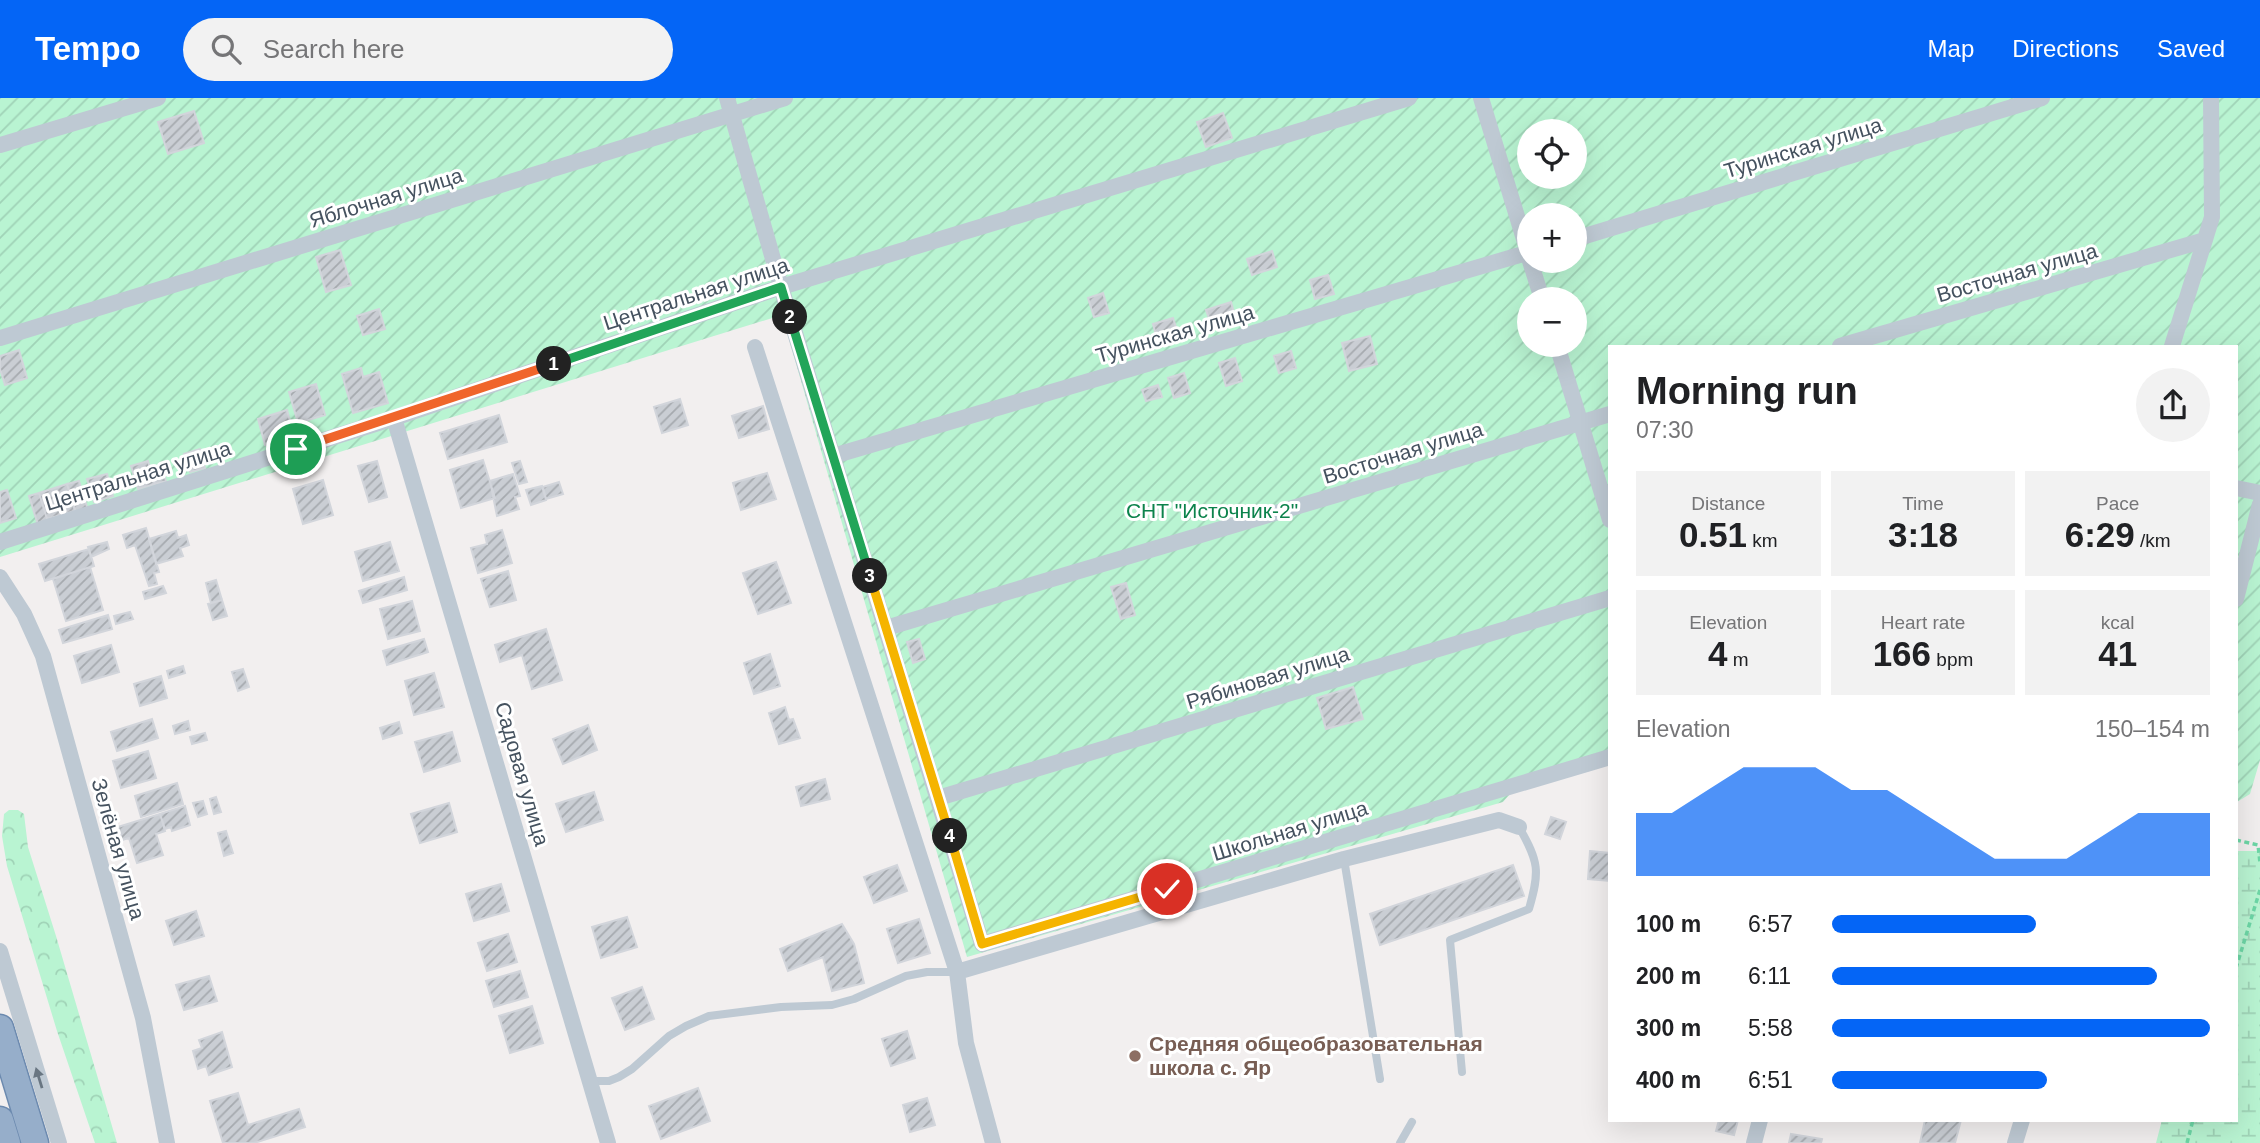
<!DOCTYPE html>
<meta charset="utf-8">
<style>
body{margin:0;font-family:Helvetica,sans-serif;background:#f2f2f2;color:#202124;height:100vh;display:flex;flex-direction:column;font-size:26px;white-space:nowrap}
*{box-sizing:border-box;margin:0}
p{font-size:23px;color:#757577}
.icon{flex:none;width:38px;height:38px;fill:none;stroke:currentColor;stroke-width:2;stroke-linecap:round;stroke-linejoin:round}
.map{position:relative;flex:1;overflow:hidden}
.details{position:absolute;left:1608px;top:247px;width:630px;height:777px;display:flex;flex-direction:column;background:#fff;border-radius:0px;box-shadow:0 7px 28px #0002}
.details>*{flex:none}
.tools{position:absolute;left:1517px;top:21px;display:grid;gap:14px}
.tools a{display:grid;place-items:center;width:70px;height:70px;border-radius:50%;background:#fff;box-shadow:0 7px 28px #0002;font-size:35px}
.pin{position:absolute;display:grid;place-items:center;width:60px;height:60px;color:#fff;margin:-30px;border:4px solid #fff;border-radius:50%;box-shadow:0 2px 7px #0007}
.km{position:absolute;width:35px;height:35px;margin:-18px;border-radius:50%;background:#222;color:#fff;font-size:19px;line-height:35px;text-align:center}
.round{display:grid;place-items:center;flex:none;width:74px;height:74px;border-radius:37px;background:#f2f2f2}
.overview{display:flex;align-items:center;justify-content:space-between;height:119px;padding:0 28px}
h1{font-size:38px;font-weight:700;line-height:52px}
.stats{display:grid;grid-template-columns:repeat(3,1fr);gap:10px;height:119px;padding:7px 28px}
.stats div{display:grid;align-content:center;border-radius:0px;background:#f2f2f2;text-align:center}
.stats b{font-size:35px;font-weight:700}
.stats small{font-size:19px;font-weight:400}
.stats p{font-size:19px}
.chart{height:196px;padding:14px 28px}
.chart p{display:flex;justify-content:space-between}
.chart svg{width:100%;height:126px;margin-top:7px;fill:#0465f6;opacity:.7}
ul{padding:0 28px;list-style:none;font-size:23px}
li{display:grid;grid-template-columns:112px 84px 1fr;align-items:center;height:52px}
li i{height:18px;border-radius:9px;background:#0465f6}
header{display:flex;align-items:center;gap:42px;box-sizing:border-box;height:98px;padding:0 35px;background:#0465f6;color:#fff}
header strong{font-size:33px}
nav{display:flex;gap:38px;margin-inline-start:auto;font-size:24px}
.search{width:490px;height:63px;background:#f2f2f2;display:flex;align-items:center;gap:18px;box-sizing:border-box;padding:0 24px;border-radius:38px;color:#757577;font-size:26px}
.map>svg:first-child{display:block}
.forest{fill:url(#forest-crowns)}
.wetland{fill:url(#wetland-marsh)}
.garden{fill:url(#garden-furrows);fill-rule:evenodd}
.building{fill:url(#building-hatch);stroke:#d2d5db;stroke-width:2}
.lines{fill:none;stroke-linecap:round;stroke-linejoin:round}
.trunk-casing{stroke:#6c8aaf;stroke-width:29}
.path{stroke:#6dd6a6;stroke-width:3.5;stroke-dasharray:5 3.5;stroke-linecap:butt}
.service{stroke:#bec9d3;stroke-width:8}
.minor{stroke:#bec9d3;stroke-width:16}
.trunk{stroke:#96aeca;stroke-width:26}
.oneway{fill:#697682}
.split-1-casing{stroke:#fff;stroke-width:14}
.split-2-casing{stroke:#fff;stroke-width:14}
.split-3-casing{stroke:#fff;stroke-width:14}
.split-4-casing{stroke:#fff;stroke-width:14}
.split-5-casing{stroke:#fff;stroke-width:14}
.split-1{stroke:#f0652b;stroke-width:9}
.split-2{stroke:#22a559;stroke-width:9}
.split-3{stroke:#22a559;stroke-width:9}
.split-4{stroke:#f5b400;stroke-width:9}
.split-5{stroke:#f5b400;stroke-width:9}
.education-dot{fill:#8d6e63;stroke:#fff;stroke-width:2.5}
.labels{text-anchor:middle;stroke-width:6;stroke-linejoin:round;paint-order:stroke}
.street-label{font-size:21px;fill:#45525f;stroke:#fff}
.park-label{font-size:21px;fill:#0c834c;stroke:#fff}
.education-label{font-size:21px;font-weight:bold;fill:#785e54;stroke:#fff;text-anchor:start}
</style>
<header>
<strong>Tempo</strong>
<div class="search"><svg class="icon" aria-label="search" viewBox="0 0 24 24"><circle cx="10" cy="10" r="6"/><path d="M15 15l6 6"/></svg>Search here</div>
<nav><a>Map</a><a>Directions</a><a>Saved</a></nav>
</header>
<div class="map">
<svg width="2260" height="1045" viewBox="0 0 2260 1045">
<defs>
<pattern id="forest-crowns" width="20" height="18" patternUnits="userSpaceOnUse" patternTransform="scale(1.75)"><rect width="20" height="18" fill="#b9f4d2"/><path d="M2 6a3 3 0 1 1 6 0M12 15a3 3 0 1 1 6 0" fill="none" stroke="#a0d3b7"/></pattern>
<pattern id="wetland-marsh" width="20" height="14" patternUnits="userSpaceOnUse" patternTransform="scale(1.75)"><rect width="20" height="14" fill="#b9f4d2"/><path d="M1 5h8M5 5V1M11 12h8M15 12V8" fill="none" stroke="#a0d3b7"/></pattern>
<pattern id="garden-furrows" width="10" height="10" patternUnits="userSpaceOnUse" patternTransform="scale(1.75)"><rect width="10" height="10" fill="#b9f4d2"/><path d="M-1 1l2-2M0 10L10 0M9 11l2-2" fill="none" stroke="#a0d3b7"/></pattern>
<pattern id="building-hatch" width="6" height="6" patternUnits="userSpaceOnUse" patternTransform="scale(1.75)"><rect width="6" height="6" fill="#caced4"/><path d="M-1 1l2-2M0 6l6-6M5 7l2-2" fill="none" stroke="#a6aaaf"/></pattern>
</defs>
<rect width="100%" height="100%" fill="#f2efef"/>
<!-- forest -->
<path class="forest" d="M9,712H18L24,716L28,749L56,838L117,1045H95L57,933L7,768L2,738L4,716Z"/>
<!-- wetland -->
<path class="wetland" d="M2238,753H2260V1045H2156L2162,1022H2236Z"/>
<!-- garden -->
<path class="garden" d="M0,0H2260V662L2250,696L2237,704L2236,248H1610V662L1525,679L1503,704L967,859L782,217L0,459ZM1530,33H1575V79H1530ZM1530,117H1575V163H1530ZM1530,201H1575V247H1530Z"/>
<!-- building -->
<path class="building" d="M194,13L204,45L168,56L158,24Z
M1223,15L1232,40L1206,49L1197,24Z
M340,152L351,187L326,194L316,159Z
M1272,153L1277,169L1252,177L1247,161Z
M1328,177L1334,196L1315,201L1310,182Z
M1103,195L1109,215L1094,219L1088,200Z
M1231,204L1236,222L1212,229L1206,212Z
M379,211L385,231L363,237L357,218Z
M1173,220L1179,238L1158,245L1153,226Z
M1370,238L1377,266L1349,273L1342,245Z
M19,252L27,280L5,287L0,271V258Z
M1291,253L1296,270L1279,275L1274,258Z
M1235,260L1242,283L1226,288L1219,265Z
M361,270L363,279L379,274L388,305L353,315L342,276Z
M1184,275L1190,295L1174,300L1168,280Z
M316,286L325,317L298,325L289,294Z
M1158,287L1162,299L1146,303L1142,292Z
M680,301L688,327L662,335L654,309Z
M763,308L769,331L739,340L732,318Z
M287,312L294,338L265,347L258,321Z
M499,317L507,344L448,361L440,335Z
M200,351L205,370L190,374L184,356Z
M483,362L495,400L461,410L450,372Z
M148,363L155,386L138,391L131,368Z
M377,363L387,399L369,404L358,368Z
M520,363L527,384L519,386L512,365Z
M162,370L166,383L155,386L151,373Z
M767,375L776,401L741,412L733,385Z
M107,376L113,398L94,404L87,381Z
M513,376L520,398L515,399L519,411L497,418L490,383Z
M323,382L333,417L303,426L293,391Z
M79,383L88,412L76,415L67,386Z
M559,384L563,396L546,401L543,389Z
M67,386L75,413L47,421L39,395Z
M542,388L546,402L531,407L526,392Z
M7,392L16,420L0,425V394Z
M39,395L48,424L38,427L29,398Z
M146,430L159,474L154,475L157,486L149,488L135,447L127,450L123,437Z
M502,432L512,465L478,475L471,450L487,446L485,437Z
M176,433L178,440L186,437L189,447L180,450L183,458L156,466L149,441Z
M107,444L109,451L91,459L88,449Z
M390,444L399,473L363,483L355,454Z
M89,451L94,468L45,483L39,466Z
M776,464L791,505L758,516L743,475Z
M90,469L103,512L66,523L53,481Z
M508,473L516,502L490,509L481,481Z
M404,479L407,492L363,505L359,493Z
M216,482L222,502L211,505L206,485Z
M1126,485L1135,517L1121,521L1111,489Z
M163,488L166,495L145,501L143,494Z
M222,502L227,518L213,522L208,506Z
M412,503L420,533L388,541L380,511Z
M130,514L133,521L116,526L114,518Z
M108,517L112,531L63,545L59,532Z
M546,531L562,582L532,591L522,557L500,564L495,547Z
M424,541L428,554L387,567L383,553Z
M919,541L925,561L913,565L907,544Z
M111,547L119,574L82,585L74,558Z
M770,556L780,588L754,596L744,565Z
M183,568L185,575L169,580L167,573Z
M243,571L249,589L238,593L232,574Z
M434,575L444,609L414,617L405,583Z
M161,578L167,600L140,608L134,586Z
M1353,589L1363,621L1326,631L1317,600Z
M785,609L789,622L793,621L800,640L779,646L769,615Z
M152,621L158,640L117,653L111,634Z
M188,623L190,632L175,636L173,628Z
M399,624L402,635L383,641L380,630Z
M588,627L597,652L563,666L553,641Z
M452,634L460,663L424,674L415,644Z
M205,635L207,642L192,646L190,639Z
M148,653L156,680L121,690L113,663Z
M825,681L830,701L801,708L796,689Z
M177,685L183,706L141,719L135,698Z
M594,694L603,722L566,734L556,706Z
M216,699L221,714L214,716L210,701Z
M203,703L207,716L198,719L193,705Z
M449,705L457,734L420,745L411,716Z
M185,708L190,727L172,733L171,729L165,731L160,716Z
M160,716L165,733L156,736L163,757L137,765L129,740L122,742L118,729Z
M1551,719L1566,724L1560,741L1545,736Z
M226,733L233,755L224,758L218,735Z
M1590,753L1610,755V783L1588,781Z
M897,767L907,793L874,805L864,779Z
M1513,767L1524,798L1380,847L1370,816Z
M501,786L509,813L474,823L466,796Z
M196,813L204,838L174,847L166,823Z
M627,819L637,849L601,860L592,829Z
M919,821L930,855L898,865L887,831Z
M842,826L854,846L864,885L832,893L823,859L788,873L780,851Z
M508,836L517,864L487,873L478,845Z
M520,873L528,899L494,909L486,883Z
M209,878L217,903L184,912L176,887Z
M642,889L654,921L625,932L612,900Z
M532,908L543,945L510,955L499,918Z
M907,933L915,960L891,968L882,941Z
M222,934L232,969L209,977L206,968L198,971L193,953L202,950L199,942Z
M698,990L710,1023L661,1041L649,1008Z
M238,995L248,1027L299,1011L305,1029L254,1045H223L210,1003Z
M927,1000L935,1027L910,1034L903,1007Z
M1719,1022H1738L1734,1037L1716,1033Z
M1925,1022H1961L1955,1045H1920Z
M1791,1036L1822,1041L1821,1045H1789Z"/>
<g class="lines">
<!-- trunk casing -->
<g class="trunk-casing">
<path id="trunk" d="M0,930L35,1045
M0,1022L7,1045"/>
</g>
<!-- path -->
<path class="path" d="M2236,742L2258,747L2260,765
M2236,870L2260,792
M2187,1045L2193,1022"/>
<!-- service -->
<path class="service" d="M1344,761L1380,981
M1462,974L1450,842L1529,811C1540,773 1539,764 1519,729
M590,983H609L619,979L632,971L669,938L686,928L709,918L781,909L832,907L854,901L906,878L927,874H957
M1400,1045L1412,1024"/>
<!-- minor -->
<path class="minor" d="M727,0L781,189L982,846L1610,659
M1481,0L1530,161
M0,47L158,0
M1575,141L2042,0
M1530,163L1542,201
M0,240L785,0
M1557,247L1610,422
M1840,248L2205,142
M2172,248L2212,119L2211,0
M755,249L957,874L966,945L993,1045
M394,320L608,1045
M833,358L1530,154
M2236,390L2260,395
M0,444L394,320L781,189L1409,0
M0,479L24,516L43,558L143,920L167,1045
M2236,501L2260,406
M886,530L1610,316
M938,700L1610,500
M0,853L59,1045
M957,874L1344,761L1499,722L1519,729
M1754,1045L1760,1022
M2015,1045L2022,1022"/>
<!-- trunk -->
<use href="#trunk" class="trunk"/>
</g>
<!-- one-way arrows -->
<defs><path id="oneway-solid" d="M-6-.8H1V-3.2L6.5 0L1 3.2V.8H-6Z" transform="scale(1.75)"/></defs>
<use class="oneway" href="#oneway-solid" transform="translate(39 980) rotate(-107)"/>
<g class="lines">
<!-- split-1 casing -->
<g class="split-1-casing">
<path id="split-1" d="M296,351L554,266"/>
</g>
<!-- split-2 casing -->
<g class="split-2-casing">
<path id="split-2" d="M554,266L781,189L790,219"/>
</g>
<!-- split-3 casing -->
<g class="split-3-casing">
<path id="split-3" d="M790,219L870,478"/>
</g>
<!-- split-4 casing -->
<g class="split-4-casing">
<path id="split-4" d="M870,478L950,738"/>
</g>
<!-- split-5 casing -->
<g class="split-5-casing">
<path id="split-5" d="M950,738L982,846L1167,791"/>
</g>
<!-- split-1 -->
<use href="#split-1" class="split-1"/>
<!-- split-2 -->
<use href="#split-2" class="split-2"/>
<!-- split-3 -->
<use href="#split-3" class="split-3"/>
<!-- split-4 -->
<use href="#split-4" class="split-4"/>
<!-- split-5 -->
<use href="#split-5" class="split-5"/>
</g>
<!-- markers -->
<circle class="education-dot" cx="1135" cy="958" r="7"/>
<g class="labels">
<!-- street labels -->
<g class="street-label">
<text transform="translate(1803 50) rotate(-17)" y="7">Туринская улица</text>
<text transform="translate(386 100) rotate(-17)" y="7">Яблочная улица</text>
<text transform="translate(2017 175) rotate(-16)" y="7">Восточная улица</text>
<text transform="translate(696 196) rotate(-18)" y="7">Центральная улица</text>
<text transform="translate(1175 236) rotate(-16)" y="7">Туринская улица</text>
<text transform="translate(1403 355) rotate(-17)" y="7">Восточная улица</text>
<text transform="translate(138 378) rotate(-17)" y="7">Центральная улица</text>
<text transform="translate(1268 580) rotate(-17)" y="7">Рябиновая улица</text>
<text transform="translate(522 676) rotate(74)" y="7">Садовая улица</text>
<text transform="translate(1290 733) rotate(-17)" y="7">Школьная улица</text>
<text transform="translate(118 751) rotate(74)" y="7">Зелёная улица</text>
</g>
<!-- park labels -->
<g class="park-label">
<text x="1212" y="420">СНТ "Источник-2"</text>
</g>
<!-- education labels -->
<g class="education-label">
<text x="1149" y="953">Средняя общеобразовательная<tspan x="1149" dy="24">школа с. Яр</tspan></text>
</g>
</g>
</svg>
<div class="tools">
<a><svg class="icon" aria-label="locate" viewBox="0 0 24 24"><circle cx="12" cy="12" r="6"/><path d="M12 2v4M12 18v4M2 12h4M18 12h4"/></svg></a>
<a>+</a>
<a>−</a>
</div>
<div class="pin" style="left:296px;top:351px;background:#1e9e55"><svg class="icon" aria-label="arrive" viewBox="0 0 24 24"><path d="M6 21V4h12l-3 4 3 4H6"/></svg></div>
<div class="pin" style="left:1167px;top:791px;background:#d93025"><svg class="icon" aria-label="check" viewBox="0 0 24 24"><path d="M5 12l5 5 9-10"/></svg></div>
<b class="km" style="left:554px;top:266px">1</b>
<b class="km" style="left:790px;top:219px">2</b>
<b class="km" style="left:870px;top:478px">3</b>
<b class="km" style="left:950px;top:738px">4</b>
<section class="details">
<div class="overview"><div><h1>Morning run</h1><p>07:30</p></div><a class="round"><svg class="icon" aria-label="share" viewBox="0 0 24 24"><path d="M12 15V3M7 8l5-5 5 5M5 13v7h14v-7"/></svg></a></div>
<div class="stats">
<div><p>Distance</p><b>0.51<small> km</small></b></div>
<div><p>Time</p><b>3:18</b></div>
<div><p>Pace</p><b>6:29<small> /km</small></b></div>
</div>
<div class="stats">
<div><p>Elevation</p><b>4<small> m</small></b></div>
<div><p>Heart rate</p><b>166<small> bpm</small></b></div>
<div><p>kcal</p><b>41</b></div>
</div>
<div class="chart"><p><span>Elevation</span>150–154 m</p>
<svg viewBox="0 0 160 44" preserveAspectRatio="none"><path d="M0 44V22L10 22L20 14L30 6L40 6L50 6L60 14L70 14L80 22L90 30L100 38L110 38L120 38L130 30L140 22L150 22L160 22V44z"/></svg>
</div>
<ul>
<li><b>100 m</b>6:57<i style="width:54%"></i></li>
<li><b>200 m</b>6:11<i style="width:86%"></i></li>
<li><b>300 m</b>5:58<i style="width:100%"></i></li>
<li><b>400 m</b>6:51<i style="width:57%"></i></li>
</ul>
</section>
</div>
